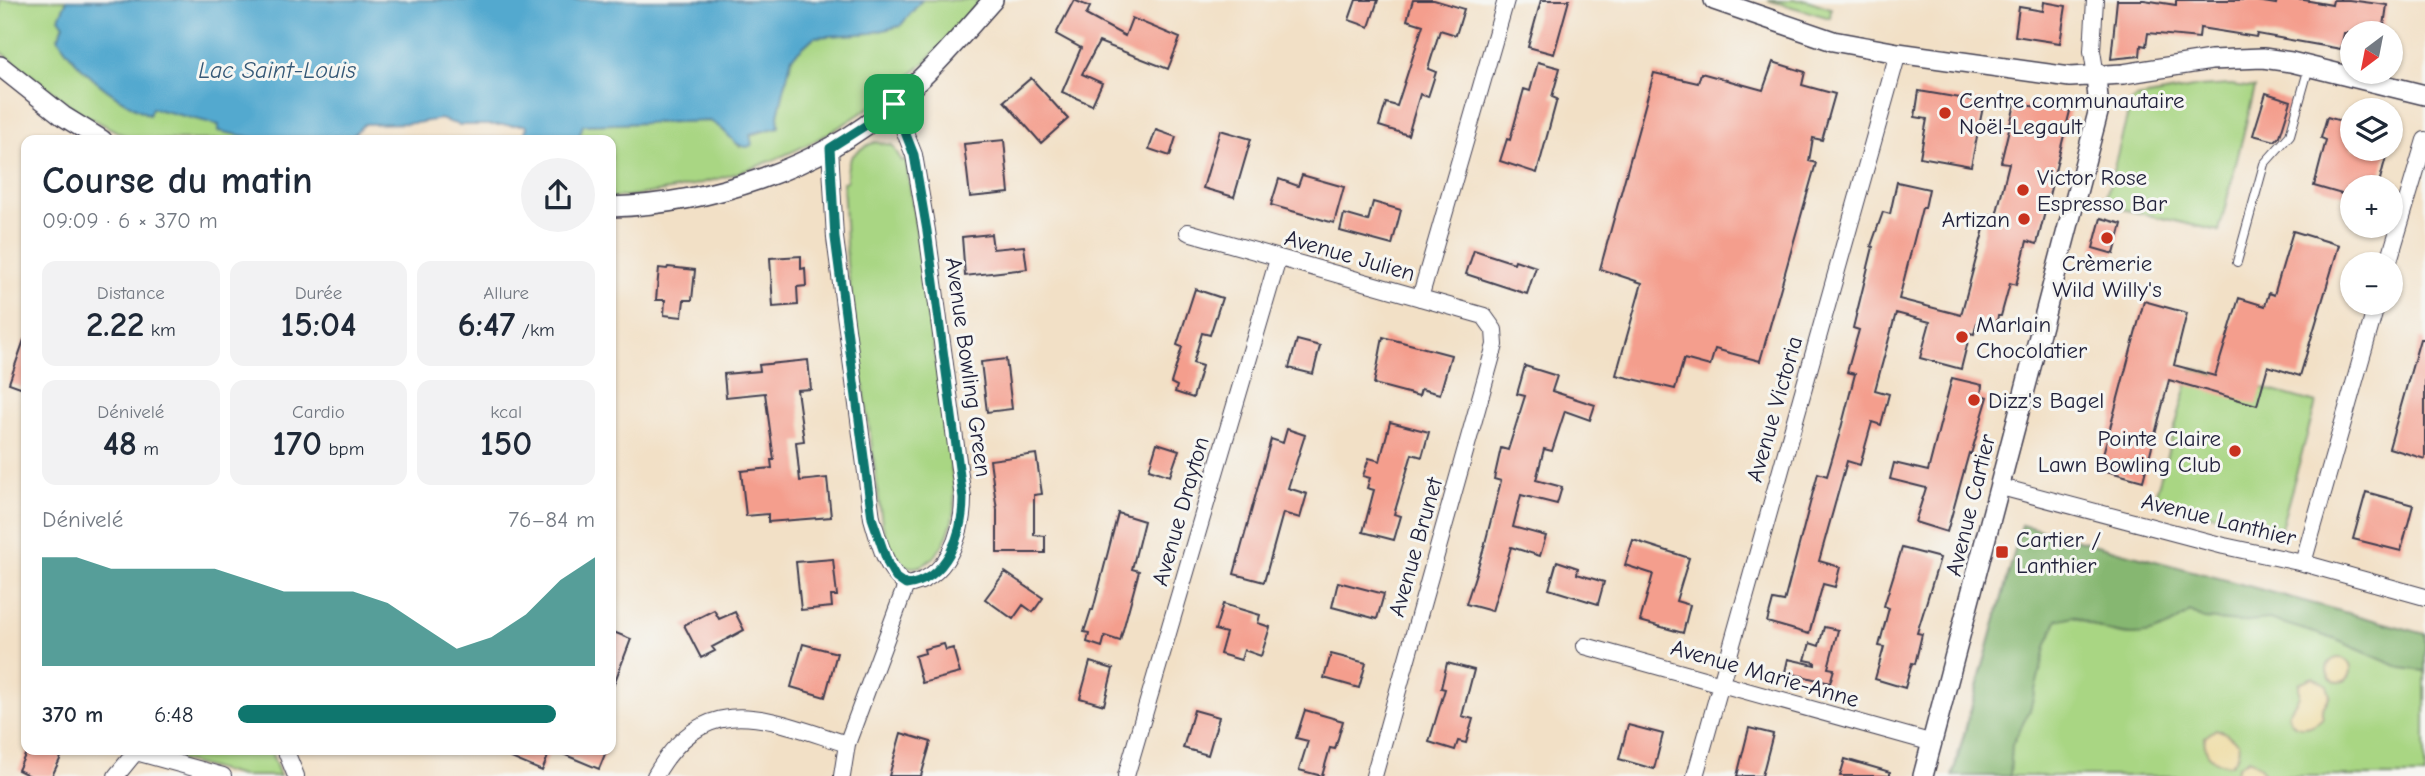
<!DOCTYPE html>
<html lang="fr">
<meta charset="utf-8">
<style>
body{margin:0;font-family:"Comic Neue",sans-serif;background:#f2f2f3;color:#1f2937;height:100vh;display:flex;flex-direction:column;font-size:26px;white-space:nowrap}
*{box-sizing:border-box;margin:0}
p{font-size:23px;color:#747a83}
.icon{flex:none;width:38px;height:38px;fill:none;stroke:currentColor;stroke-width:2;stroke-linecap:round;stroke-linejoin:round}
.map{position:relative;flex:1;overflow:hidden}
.sheet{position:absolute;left:21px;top:135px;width:595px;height:620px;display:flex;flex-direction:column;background:#fff;border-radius:14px;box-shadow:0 2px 5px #0004}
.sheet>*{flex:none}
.needle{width:46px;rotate:212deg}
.fabs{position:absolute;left:2340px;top:21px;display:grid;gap:14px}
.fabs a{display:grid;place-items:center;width:63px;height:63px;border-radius:50%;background:#fff;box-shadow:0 2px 5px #0004;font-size:35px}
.pin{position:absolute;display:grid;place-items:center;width:60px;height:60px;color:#fff;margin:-30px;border-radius:14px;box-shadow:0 4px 10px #0006}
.round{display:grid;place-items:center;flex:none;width:74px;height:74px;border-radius:37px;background:#f2f2f3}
.summary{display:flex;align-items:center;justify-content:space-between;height:119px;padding:0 21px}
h1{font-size:38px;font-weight:800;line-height:52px}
.figures{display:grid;grid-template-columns:repeat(3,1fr);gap:10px;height:119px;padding:7px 21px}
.figures div{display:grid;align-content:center;border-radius:14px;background:#f2f2f3;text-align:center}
.figures b{font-size:35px;font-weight:800}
.figures small{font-size:19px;font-weight:400}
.figures p{font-size:19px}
.chart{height:196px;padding:14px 21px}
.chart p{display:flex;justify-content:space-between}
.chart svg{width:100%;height:126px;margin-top:7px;fill:#0f766e;opacity:.7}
ul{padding:0 21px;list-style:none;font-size:23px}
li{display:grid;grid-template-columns:112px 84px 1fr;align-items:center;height:52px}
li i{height:18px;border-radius:9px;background:#0f766e}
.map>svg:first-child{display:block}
.green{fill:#a9d683;stroke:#667c5f;stroke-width:2}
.forest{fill:#86b771;stroke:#546c56;stroke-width:2}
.sand{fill:#eeda9e;stroke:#887e6c;stroke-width:2}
.water{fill:#52a9cf;stroke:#3a6685;stroke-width:2}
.building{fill:#f49e8d}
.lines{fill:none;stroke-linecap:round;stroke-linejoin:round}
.service-casing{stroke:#413e50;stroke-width:10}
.minor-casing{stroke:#413e50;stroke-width:18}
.tertiary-casing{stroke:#413e50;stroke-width:22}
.service{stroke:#fff;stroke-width:8}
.minor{stroke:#fff;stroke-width:16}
.tertiary{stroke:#fff;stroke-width:19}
.route-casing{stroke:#fff;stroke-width:14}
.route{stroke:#0f766e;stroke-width:9}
.poi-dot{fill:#c8321e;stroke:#f6f6f2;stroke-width:2.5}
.labels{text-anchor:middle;stroke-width:6;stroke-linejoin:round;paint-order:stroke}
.poi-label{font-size:23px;fill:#22223b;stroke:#f6f6f2;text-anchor:start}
.street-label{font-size:23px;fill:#22223b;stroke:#f6f6f2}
.water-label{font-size:24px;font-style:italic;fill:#355876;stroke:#f6f6f2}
</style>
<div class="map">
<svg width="2425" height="776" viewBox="0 0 2425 776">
<rect width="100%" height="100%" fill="#f6f6f2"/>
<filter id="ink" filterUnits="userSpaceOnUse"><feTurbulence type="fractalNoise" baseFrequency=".0143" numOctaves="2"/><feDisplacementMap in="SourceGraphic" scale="14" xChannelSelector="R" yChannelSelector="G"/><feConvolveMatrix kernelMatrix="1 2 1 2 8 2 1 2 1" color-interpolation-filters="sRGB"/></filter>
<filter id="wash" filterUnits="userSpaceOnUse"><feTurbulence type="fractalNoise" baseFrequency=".00686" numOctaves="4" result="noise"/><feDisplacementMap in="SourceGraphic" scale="28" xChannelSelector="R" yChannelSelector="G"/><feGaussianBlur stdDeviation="1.57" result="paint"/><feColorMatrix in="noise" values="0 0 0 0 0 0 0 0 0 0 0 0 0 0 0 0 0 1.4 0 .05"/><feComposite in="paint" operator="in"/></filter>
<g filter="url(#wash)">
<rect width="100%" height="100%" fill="#f2e0c6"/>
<!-- green -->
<path class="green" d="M0,0H67L60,18L64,25L58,38C80,73 112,97 149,115L152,108L220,125L218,131L265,140H133L79,112L0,51Z
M922,0H981C961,22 942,47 920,67C830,148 730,187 611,198V140H578L582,125L709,121L720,125L740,147L750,135L779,127L778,115L792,57L814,37L871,33L900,26Z
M1768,0H1807L1831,8L1830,18Z
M2231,85L2255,88L2219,231L2104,205L2131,102L2136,98L2199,87Z
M875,142L892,145L902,161L906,160L954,486C955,500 955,512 951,525C946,545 925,579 901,563C890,555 886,535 882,523L847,264L843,182L847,181C845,158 855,150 875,142Z
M2192,368L2316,403L2280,531L2154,500Z
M2022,525L2425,634V776H1952Z
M160,749H270L280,776H241L169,757Z"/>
<!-- forest -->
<path class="forest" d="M2022,525L2425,634V671L2401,668L2334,639L2269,619L2239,622L2204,619L2190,612C2149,645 2117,639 2073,616L2057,620L2047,644L2030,710L2012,745L2010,776H1953Z"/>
<!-- sand -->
<path class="sand" d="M2327 670a12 12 0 1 1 24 0a12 12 0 1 1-24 0Z
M2313,677L2327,685L2330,696C2328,700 2323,706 2322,711C2321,717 2326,716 2319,721C2307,730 2291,730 2288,714L2299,696V683Z
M2216,729L2224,732L2238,743C2240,752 2237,759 2230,765C2214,764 2202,753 2205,737Z
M2249,759L2259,765L2266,776H2235L2238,766Z"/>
<!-- water -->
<path class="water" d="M67,0H922L900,26L871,33L814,37L792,57L778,115L779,127L750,134L752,145L747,147C731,146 728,128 709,121L583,125L578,140H533L523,137L527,127L524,125H459L440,119L416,123L364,124L348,140L295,138L294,140H265L218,131L219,125L152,108L149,115C112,97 80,73 58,38L64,25L59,18Z"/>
<g id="blocks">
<!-- building -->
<path class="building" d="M1074,0L1090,7L1086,15L1125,36L1132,18L1180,38L1168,69L1099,42L1082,74L1102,83L1092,105L1062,92L1081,48L1056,34Z
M1356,0H1378L1369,27L1349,20Z
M1413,0H1434L1464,9L1456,35L1440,30L1428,69L1436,72L1428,97L1420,94L1408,135L1379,126L1386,103L1397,106L1423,25L1407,20Z
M1541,0H1569L1554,54L1528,47Z
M2117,0H2144L2176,5V0H2251L2276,4L2277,0H2304L2332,5L2333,0H2349L2387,5L2383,33H2344L2341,49L2257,34L2256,37L2200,28L2199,38L2148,33L2146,46L2141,45L2140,56L2111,59Z
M2044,2L2066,6L2060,43L2015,36L2019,7L2043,11Z
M1538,62L1560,68L1552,97L1557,99L1537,173L1500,161L1507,139L1510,140L1524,89L1530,91Z
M1773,62L1805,72L1802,85L1835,94L1822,140L1813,138L1809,161L1816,163L1760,361L1715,349L1710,366L1684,359L1675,389L1616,375L1642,283L1600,269L1654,73L1698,83L1701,73L1763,90Z
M1031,78L1068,119L1041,143L1004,101Z
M1919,91L1984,102L1971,166L1920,157L1927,119L1915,117Z
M2266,93L2291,101L2280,136L2275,141L2253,135Z
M2015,104L2070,111L2037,244L2027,241L2016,285L2010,283L2001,316H1998L1996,325L1978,319L1974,334L1970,333L1961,369L1920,358L1930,322L1896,313L1875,390L1889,394L1881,425L1872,422L1860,465L1847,461L1819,561L1840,567L1835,587L1823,584L1809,634L1767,622L1773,600L1784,602L1818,473L1827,476L1840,432L1855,374L1847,372L1859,330L1853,328L1873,247L1871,246L1883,212L1890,214L1897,182L1929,189L1925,208H1922L1899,299L1961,315L1988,214L1996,216L2009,163L2001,162Z
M2327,117L2352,124V149H2388L2378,187H2352V197L2314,186L2326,140L2321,138Z
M1156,130L1176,137L1170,156L1149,149Z
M1220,130L1251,139L1234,197L1203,188Z
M1004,140L1009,193L970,197L964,144Z
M1302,175L1344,187L1334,223L1271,205L1279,179L1298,186Z
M1373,202L1401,210L1392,245L1340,231L1344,214L1368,221Z
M2101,218L2122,224L2114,254L2093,248Z
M2293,231L2339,245L2300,376L2268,366L2257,405L2169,380L2143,481L2099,469L2144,301L2187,313L2174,365L2215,376L2239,298L2265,306L2269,293L2274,295Z
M991,234L993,249L1024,246L1027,269L965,276L962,237Z
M1474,250L1514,263L1515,260L1536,267L1527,294L1466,274Z
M801,256V269L805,268L806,286L797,287L798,305L773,307L770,258Z
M668,267L695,270L692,300H684L682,317L664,315L665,300H656L659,268L667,269Z
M1195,289L1222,298L1210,335L1202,333L1193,363L1202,366L1193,398L1175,392L1177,386L1171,383L1182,347L1177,345Z
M1383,337L1451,355L1440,394L1421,389L1419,396L1374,384Z
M2420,339H2425V459L2389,448Z
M24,340L26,341V389L9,383Z
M1297,340L1320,346L1313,374L1289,368Z
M1006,359L1012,409L987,412L981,362Z
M808,360L811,389L797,390L804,441L796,442L800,481L827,478L831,517L768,522V514L746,516L741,471L772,468L771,460H774L765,393L726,397L724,374L760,371L759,365Z
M1525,366L1557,376L1552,391L1595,405L1590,420L1565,411L1552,451L1544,449L1536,480L1562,487L1557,504L1521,495L1513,527L1546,536L1540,556L1511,547L1492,611L1466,604L1483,551L1501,481L1494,479L1501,448L1508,450L1525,396L1517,394Z
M1952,378L1982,385L1981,395L1988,397L1971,454L1969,453L1947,532L1915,522L1926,488L1890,479L1894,463L1928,471Z
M1390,422L1429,432L1422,457L1412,454L1394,514L1401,516L1394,540L1363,532L1374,490L1367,488L1370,478L1363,476L1369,458L1380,461Z
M1287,429L1305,435L1288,488L1307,494L1300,518L1283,513L1264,582L1234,574L1271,439L1283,443Z
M1157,443L1179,450L1170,476L1149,469Z
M1036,454L1042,494L1034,495V535L1045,536V553H997V510L990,460Z
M2366,492L2413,505L2401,551L2353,539Z
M1118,513L1144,521L1132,569L1139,571L1120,641L1105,636L1102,647L1087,642L1089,633L1084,632L1091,610H1093Z
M1633,540L1689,558L1676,601L1690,605L1683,633L1640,621L1653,574L1625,565Z
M1902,548L1940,558L1917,633L1922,634L1915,664L1912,663L1905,688L1875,679L1884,647L1879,646L1889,608L1884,606Z
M833,559L837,596H831L832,607L801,610L796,562Z
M1557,561L1578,568L1577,574L1604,582L1598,604L1549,589Z
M1005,572L1043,598L1033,612L1023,605L1013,619L985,599Z
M1338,582L1384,594L1377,619L1332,607Z
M1223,604L1260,615L1258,623L1270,627L1261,656L1244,650L1241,660L1220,654L1226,633L1215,630Z
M714,610L719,619L735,612L744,630L712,647L715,651L701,658L684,625Z
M1824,627L1838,630L1828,668L1834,669L1830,683L1785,672L1788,659L1815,665V662L1805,660L1810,643L1819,646Z
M611,631L631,639L612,689H611Z
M803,644L837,653L825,697L791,687Z
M944,644L946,650L953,648L960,673L922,683L915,656L925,653L924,649Z
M1331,654L1366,663L1359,688L1324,678Z
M1090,662L1113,669L1104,705L1080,698Z
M1447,663L1474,670L1462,716L1473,719L1466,743L1458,741L1455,750L1429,742L1445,689L1441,688Z
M1194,710L1219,717L1208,755L1183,748Z
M1305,710L1343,721L1335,749L1330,748L1322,776L1299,770L1308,741L1296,738Z
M1628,725L1663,734L1654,769L1619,759Z
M1749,728L1773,734L1762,776H1737Z
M901,733L931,742L921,776H889Z
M28,749H65L52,776H30L18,770Z
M490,749H551L542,771Z
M551,749H607L599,769Z
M1845,759L1890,772V776H1840Z"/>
</g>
</g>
<g filter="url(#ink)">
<use href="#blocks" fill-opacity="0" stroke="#413e50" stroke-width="2"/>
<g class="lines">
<!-- service casing -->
<g class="service-casing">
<path id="service" d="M2237,262L2264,164L2290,135L2309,67"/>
</g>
<!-- minor casing -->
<g class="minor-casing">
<path id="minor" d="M2095,0L2092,51L2096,76
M830,148L835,238L872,518C879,542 885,569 906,585C947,580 963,534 963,498L927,231L914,155L894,104
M1188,232L1484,316L1494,330L1495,345L1374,776
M2388,264L2425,140
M1420,298L1506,0
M2001,487L2224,546L2303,563L2425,597
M2303,563L2377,303
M1585,646L1933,743
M285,749L296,776
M136,752L223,776
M116,776L138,749
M655,776C706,687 767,719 847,744
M842,776L847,744L906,585
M1126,776L1278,259
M1695,776L1898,53"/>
</g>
<!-- tertiary casing -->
<g class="tertiary-casing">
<path id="tertiary" d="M1714,0L1833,41L1898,53L2070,77L2123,74L2211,60L2263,58L2291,62L2425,95
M0,66L63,116L102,140
M611,207C708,204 819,169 893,104C930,73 961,36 993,0
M1923,776L2099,109L2096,76"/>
</g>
<!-- service -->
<use href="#service" class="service"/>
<!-- minor -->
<use href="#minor" class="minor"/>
<!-- tertiary -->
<use href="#tertiary" class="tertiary"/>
</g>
</g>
<g class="lines" filter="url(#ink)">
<!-- route casing -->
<g class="route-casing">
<path id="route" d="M894,104L914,155L927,231L963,498C963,534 947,580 906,585L896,578L888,564L872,518L835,238L830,148L871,122Z"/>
</g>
<!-- route -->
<use href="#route" class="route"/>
</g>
<!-- markers -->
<g class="poi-dot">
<circle cx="1945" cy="113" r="7"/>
<circle cx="2023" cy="190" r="7"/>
<circle cx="2024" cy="219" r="7"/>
<circle cx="2107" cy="238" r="7"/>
<circle cx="1962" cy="337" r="7"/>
<circle cx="1974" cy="400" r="7"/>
<circle cx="2235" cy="451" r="7"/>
<rect x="1995" y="545" width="14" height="14" rx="3.5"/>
</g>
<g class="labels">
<!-- poi labels -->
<g class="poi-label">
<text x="1959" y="108">Centre communautaire<tspan x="1959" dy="26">Noël-Legault</tspan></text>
<text x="2037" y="185">Victor Rose<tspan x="2037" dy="26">Espresso Bar</tspan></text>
<text x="2010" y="227" text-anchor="end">Artizan</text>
<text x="2107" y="271" text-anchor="middle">Crèmerie<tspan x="2107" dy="26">Wild Willy's</tspan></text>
<text x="1976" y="332">Marlain<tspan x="1976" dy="26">Chocolatier</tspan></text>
<text x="1988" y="408">Dizz's Bagel</text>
<text x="2221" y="446" text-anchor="end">Pointe Claire<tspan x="2221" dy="26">Lawn Bowling Club</tspan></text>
<text x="2016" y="547">Cartier /<tspan x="2016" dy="26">Lanthier</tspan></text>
</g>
<!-- street labels -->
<g class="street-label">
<text transform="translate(1350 255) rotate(16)" y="8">Avenue Julien</text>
<text transform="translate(969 367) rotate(82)" y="8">Avenue Bowling Green</text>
<text transform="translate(1774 409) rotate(-74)" y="8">Avenue Victoria</text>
<text transform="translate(1970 505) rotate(-76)" y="8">Avenue Cartier</text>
<text transform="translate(1180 511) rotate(-74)" y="8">Avenue Drayton</text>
<text transform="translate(2219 519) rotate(14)" y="8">Avenue Lanthier</text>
<text transform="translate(1415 547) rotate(-74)" y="8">Avenue Brunet</text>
<text transform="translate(1765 673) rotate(16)" y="8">Avenue Marie-Anne</text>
</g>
<!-- water labels -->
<g class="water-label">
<text x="277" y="78">Lac Saint-Louis</text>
</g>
</g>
</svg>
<div class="fabs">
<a><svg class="needle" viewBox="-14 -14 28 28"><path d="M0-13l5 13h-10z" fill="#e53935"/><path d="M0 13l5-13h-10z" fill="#747a83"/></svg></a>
<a><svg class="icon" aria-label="layers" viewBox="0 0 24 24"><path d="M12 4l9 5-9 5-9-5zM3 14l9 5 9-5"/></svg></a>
<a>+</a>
<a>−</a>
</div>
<div class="pin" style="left:894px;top:104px;background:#1e9e55"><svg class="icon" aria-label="arrive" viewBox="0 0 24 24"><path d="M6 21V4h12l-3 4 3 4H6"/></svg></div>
<section class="sheet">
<div class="summary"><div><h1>Course du matin</h1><p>09:09 · 6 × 370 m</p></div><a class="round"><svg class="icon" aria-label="share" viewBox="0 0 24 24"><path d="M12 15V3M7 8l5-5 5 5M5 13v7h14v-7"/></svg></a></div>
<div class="figures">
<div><p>Distance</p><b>2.22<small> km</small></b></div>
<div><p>Durée</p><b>15:04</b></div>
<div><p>Allure</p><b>6:47<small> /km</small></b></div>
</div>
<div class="figures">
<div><p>Dénivelé</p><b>48<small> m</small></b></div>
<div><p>Cardio</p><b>170<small> bpm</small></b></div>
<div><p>kcal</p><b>150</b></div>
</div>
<div class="chart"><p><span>Dénivelé</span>76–84 m</p>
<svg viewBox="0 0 160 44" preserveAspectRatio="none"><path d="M0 44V6L10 6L20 10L30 10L40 10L50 10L60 14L70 18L80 18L90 18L100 22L110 30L120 38L130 34L140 26L150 14L160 6V44z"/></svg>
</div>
<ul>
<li><b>370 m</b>6:48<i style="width:89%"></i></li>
</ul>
</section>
</div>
